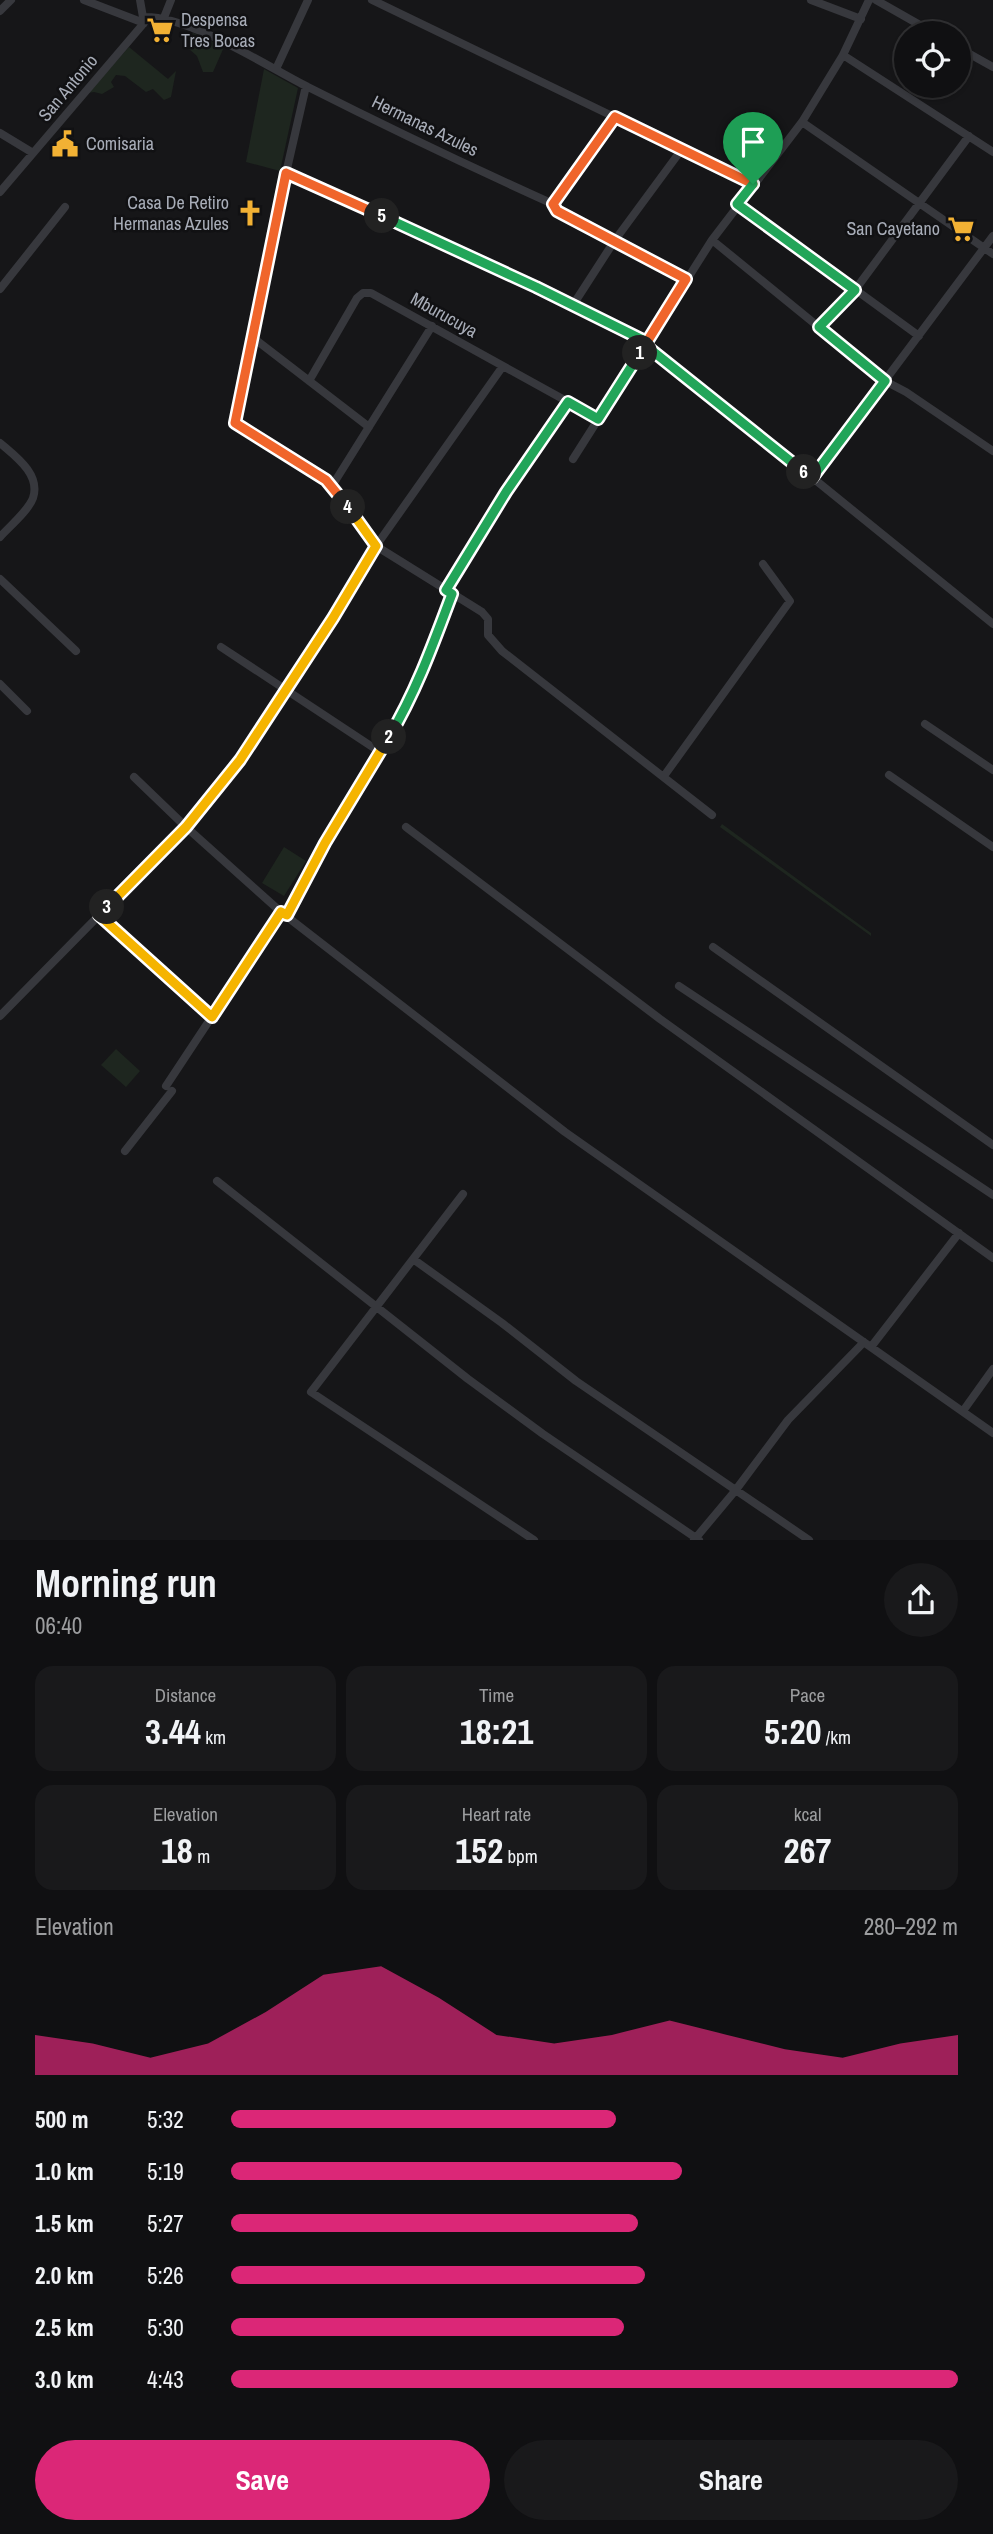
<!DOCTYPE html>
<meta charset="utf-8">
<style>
body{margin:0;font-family:"Archivo Narrow",sans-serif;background:#19191b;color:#f1f3f6;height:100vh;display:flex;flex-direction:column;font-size:26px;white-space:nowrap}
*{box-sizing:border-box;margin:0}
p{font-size:23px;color:#9c9d9f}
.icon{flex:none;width:38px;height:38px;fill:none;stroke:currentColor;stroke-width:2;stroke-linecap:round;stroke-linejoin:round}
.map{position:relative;height:1540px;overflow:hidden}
.drawer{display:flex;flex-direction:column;background:#101012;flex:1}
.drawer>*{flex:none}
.tools{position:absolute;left:894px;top:21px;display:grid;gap:14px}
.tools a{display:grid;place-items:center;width:77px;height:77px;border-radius:50%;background:#101012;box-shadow:0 2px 5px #0004,0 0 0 2px #303032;font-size:35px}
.pin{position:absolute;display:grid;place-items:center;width:60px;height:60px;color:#fff;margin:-72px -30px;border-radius:50% 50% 50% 0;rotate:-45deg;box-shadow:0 0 7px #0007}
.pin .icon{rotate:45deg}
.km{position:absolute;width:35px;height:35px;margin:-18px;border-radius:50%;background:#222;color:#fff;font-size:19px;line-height:35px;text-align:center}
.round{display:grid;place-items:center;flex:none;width:74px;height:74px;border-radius:37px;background:#19191b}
.overview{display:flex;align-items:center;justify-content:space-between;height:119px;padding:0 35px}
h1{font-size:38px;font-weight:700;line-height:52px}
.figures{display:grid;grid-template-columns:repeat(3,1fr);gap:10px;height:119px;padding:7px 35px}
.figures div{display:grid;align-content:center;border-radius:18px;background:#19191b;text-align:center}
.figures b{font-size:35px;font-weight:700}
.figures small{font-size:19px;font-weight:400}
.figures p{font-size:19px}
.chart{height:196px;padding:14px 35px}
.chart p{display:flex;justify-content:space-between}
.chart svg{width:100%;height:126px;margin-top:7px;fill:#db2777;opacity:.7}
.button{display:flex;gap:14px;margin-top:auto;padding:14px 35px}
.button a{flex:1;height:80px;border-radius:42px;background:#db2777;color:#fff;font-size:28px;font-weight:700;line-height:80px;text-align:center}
.button a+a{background:#19191b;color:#f1f3f6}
ul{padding:0 35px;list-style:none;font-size:23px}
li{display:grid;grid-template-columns:112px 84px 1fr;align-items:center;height:52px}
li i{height:18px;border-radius:9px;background:#db2777}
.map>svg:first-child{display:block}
.green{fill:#1e261f}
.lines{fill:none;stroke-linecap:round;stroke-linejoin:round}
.street{stroke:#37383d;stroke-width:8}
.split-1-casing{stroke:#fff;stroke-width:14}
.split-2-casing{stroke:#fff;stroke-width:14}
.split-3-casing{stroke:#fff;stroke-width:14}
.split-4-casing{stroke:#fff;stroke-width:14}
.split-5-casing{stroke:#fff;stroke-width:14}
.split-6-casing{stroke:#fff;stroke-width:14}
.split-7-casing{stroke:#fff;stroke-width:14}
.split-1{stroke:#f0652b;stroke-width:9}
.split-2{stroke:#22a559;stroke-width:9}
.split-3{stroke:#f5b400;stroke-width:9}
.split-4{stroke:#f5b400;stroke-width:9}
.split-5{stroke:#f0652b;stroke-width:9}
.split-6{stroke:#22a559;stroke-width:9}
.split-7{stroke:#22a559;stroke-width:9}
.labels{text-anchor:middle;stroke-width:5;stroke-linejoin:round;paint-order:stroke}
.poi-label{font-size:18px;fill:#a8adb8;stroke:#111113;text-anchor:start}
.street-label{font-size:18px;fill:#a8adb8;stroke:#111113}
</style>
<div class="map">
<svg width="993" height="1540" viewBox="0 0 993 1540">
<rect width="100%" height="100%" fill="#161618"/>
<!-- green -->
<path class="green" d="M193,33L224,47L213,72H203L197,56L189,49V42Z
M129,47L168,79L176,71L171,97L164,100L153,89L146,92L125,76L116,75L111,82L114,87L102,94L94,92L88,93Z
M264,69L298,88L280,171L246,162Z
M722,824L871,933V936L720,827Z
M284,847L306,861L284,896L262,883Z
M116,1049L140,1071L126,1087L101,1065Z"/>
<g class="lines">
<!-- street -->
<path class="street" d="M84,0L144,23
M372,0L753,184
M811,0L861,19
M876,0L934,33
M0,11L11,0
M143,17C189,15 266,66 308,87C389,128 471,167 553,204L557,211L686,279
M163,20L171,0
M959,48L993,67
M843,55L993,152
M276,69L308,0
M306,86L278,208L235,423L325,480L376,546L482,612L488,619V635L502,651L712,815
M802,122L993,254
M0,133L33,153
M286,173L536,287L647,342
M0,192L144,23L140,0
M553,204L616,117
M738,204L919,336
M712,240L885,381L906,392L993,451
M0,289L65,207
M573,305L615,240L682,149
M819,327L855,290L969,136
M252,337L369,427
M645,345L729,410L993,624
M309,381L357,298L363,293H371L599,419
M0,443C15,456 41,474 33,498C29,510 9,527 0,537
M573,459L712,240L802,122L843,55L869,0
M812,478L993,236
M332,486L432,326
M0,579L76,651
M446,590L506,492L568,402
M221,647L380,752
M0,684L27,711
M925,724L993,770
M889,775L993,847
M664,776L790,601L763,564
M134,777L186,827L281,912L565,1132L993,1433
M406,827L660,1019L993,1258
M99,915L212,1017
M287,915L325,843L403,714L452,594
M713,947L993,1145
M679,986L993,1195
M0,1016L186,827L240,760L376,546L503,366
M166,1086L281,912
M125,1151L172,1091
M217,1181L468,1379L543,1434L699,1540
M463,1194L311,1392L534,1540
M413,1259L502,1323L576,1381L809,1540
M871,1347L959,1233
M963,1411L993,1369
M694,1540L735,1491L788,1420L864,1342"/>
</g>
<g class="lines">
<!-- split-1 casing -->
<g class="split-1-casing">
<path id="split-1" d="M640,353L686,279L557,211L553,204L615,117L753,184"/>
</g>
<!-- split-2 casing -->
<g class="split-2-casing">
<path id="split-2" d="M389,737C416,692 434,642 452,594L446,590L506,492L568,402L598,419L640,353"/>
</g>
<!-- split-3 casing -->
<g class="split-3-casing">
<path id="split-3" d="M107,907L99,915L212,1017L281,912L287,915L325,843L389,737"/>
</g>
<!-- split-4 casing -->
<g class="split-4-casing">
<path id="split-4" d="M107,907L186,827L240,760L333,618L376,546L348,507"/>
</g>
<!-- split-5 casing -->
<g class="split-5-casing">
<path id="split-5" d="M348,507L326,480L235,423L286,173L382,216"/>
</g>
<!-- split-6 casing -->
<g class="split-6-casing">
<path id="split-6" d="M382,216L536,287L647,342L645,345L804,472"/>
</g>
<!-- split-7 casing -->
<g class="split-7-casing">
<path id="split-7" d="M753,184L737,204L855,290L819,327L885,381L812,478L804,472"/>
</g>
<!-- split-1 -->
<use href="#split-1" class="split-1"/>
<!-- split-2 -->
<use href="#split-2" class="split-2"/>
<!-- split-3 -->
<use href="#split-3" class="split-3"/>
<!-- split-4 -->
<use href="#split-4" class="split-4"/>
<!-- split-5 -->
<use href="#split-5" class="split-5"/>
<!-- split-6 -->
<use href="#split-6" class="split-6"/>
<!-- split-7 -->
<use href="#split-7" class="split-7"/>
</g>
<!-- icons -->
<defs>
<g id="supermarket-bare" transform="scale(2.1)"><path d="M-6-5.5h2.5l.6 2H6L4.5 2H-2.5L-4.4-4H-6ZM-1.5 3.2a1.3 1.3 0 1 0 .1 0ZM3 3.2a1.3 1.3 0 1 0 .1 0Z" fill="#f2b134" stroke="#111113" stroke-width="2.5" paint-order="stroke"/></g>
<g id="civic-bare" transform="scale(2.1)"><path d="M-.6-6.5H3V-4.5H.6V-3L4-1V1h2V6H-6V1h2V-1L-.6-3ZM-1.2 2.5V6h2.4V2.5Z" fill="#f2b134" stroke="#111113" stroke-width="2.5" paint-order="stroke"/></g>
<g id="church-bare" transform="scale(2.1)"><path d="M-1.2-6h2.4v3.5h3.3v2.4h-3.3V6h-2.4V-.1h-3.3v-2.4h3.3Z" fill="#f2b134" stroke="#111113" stroke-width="2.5" paint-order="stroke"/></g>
</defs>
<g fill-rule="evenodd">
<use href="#supermarket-bare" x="160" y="30"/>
<use href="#civic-bare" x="65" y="144"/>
<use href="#church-bare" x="250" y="213"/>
<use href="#supermarket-bare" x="961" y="229"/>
</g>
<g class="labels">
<!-- poi labels -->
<g class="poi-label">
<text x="181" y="26">Despensa<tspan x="181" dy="21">Tres Bocas</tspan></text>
<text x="86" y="150">Comisaria</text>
<text x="229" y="209" text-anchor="end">Casa De Retiro<tspan x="229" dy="21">Hermanas Azules</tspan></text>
<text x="940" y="235" text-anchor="end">San Cayetano</text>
</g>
<!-- street labels -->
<g class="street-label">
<text transform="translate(68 88) rotate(-50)" y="6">San Antonio</text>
<text transform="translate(425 126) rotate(26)" y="6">Hermanas Azules</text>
<text transform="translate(444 315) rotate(29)" y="6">Mburucuya</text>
</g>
</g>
</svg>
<div class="tools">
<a><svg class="icon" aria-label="locate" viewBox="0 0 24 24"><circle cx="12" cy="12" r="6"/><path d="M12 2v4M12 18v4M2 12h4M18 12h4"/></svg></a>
</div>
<div class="pin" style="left:753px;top:184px;background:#1e9e55"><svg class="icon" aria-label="arrive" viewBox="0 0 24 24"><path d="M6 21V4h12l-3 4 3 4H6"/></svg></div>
<b class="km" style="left:640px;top:353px">1</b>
<b class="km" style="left:389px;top:737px">2</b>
<b class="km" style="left:107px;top:907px">3</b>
<b class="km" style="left:348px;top:507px">4</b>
<b class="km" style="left:382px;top:216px">5</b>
<b class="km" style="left:804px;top:472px">6</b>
</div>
<section class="drawer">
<div class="overview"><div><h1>Morning run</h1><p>06:40</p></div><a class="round"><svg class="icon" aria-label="share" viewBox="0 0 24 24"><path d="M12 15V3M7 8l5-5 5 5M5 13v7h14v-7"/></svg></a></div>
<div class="figures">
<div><p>Distance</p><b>3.44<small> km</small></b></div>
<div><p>Time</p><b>18:21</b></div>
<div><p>Pace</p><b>5:20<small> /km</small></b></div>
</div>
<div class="figures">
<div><p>Elevation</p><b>18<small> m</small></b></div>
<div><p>Heart rate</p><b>152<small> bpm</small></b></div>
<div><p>kcal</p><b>267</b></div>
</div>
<div class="chart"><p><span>Elevation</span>280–292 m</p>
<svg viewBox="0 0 160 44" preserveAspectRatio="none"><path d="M0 44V30L10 33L20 38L30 33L40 22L50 9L60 6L70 17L80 30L90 33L100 30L110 25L120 30L130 35L140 38L150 33L160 30V44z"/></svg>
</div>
<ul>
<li><b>500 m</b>5:32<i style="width:53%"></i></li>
<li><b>1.0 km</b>5:19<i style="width:62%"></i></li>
<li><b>1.5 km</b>5:27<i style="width:56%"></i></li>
<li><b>2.0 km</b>5:26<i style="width:57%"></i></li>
<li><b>2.5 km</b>5:30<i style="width:54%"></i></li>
<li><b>3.0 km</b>4:43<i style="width:100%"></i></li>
</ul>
<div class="button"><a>Save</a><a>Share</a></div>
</section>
